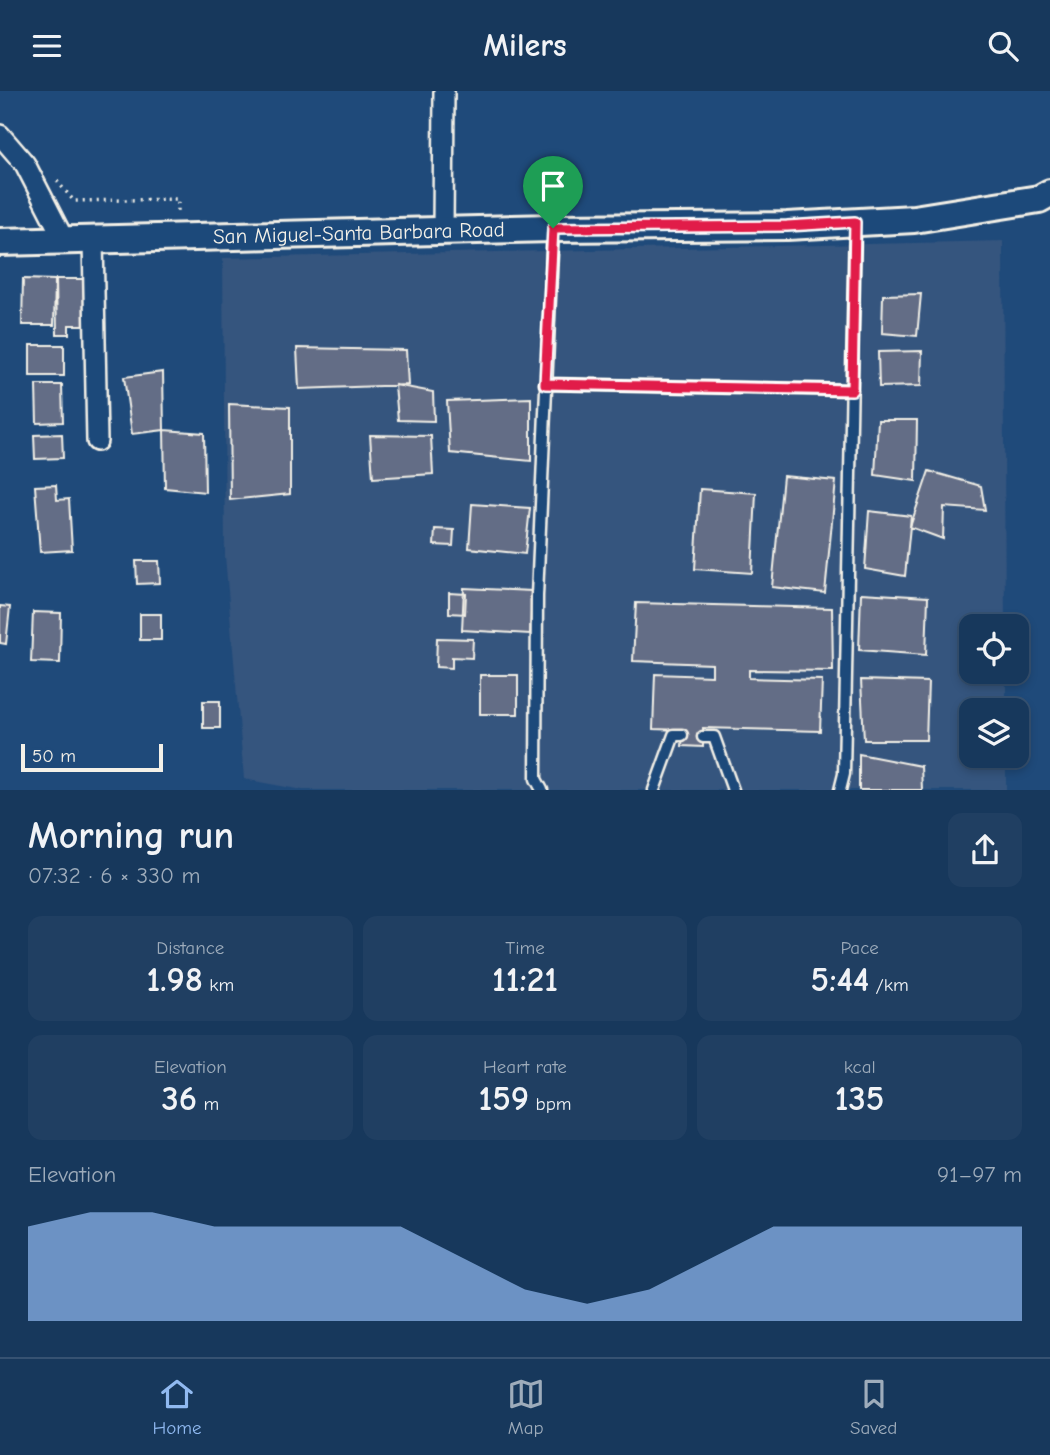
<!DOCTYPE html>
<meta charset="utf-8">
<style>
body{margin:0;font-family:"Comic Neue",sans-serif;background:#203f62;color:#f1f3f6;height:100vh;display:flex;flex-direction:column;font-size:26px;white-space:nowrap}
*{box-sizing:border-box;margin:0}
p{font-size:23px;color:#9eacbb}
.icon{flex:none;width:38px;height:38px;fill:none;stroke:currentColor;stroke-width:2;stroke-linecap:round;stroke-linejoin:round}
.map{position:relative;height:699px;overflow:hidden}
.sheet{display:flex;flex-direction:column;background:#17385c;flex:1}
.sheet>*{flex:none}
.tools{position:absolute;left:959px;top:523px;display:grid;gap:14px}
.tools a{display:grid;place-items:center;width:70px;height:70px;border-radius:14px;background:#17385c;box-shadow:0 4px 10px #0003,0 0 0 2px #365272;font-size:35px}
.scale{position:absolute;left:21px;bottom:18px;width:142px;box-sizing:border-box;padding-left:7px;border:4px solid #f4f1e8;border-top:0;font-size:19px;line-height:24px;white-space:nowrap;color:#f4f1e8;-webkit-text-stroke:5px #1f4a7a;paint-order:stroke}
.pin{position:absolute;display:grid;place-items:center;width:60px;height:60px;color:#fff;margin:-72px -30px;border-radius:50% 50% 50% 0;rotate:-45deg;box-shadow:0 0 7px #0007}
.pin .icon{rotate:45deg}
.round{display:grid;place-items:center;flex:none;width:74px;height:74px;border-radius:14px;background:#203f62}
.summary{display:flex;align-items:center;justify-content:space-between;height:119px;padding:0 28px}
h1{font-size:38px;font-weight:700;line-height:52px}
.figures{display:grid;grid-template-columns:repeat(3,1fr);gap:10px;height:119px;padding:7px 28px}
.figures div{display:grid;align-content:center;border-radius:14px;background:#203f62;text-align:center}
.figures b{font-size:35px;font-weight:700}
.figures small{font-size:19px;font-weight:400}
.figures p{font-size:19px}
.chart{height:196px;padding:14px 28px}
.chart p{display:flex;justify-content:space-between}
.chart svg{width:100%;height:126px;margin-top:7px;fill:#90b9f0;opacity:.7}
header{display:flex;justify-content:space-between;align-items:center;height:91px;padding:0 28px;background:#17385c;font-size:32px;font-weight:700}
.dock{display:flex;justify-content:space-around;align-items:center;height:98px;border-top:2px solid #365272;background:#17385c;font-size:19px;color:#9eacbb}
.dock a{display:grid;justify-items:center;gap:4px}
.dock .selected{color:#90b9f0}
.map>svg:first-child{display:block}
.built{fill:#34547e}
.building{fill:#646d86;stroke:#f4f1e8;stroke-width:2}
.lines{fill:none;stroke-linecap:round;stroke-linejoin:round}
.lane-casing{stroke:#f4f1e8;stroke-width:15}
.street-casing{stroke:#f4f1e8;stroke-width:24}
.secondary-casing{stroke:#f4f1e8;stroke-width:32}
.path{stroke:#f4f1e8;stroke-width:3.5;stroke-dasharray:2 5;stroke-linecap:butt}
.lane{stroke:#1f4a7a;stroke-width:10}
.street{stroke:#1f4a7a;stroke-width:19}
.secondary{stroke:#1f4a7a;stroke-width:26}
.route-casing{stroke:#fff;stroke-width:14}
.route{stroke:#e11d48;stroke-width:9}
.labels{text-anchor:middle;stroke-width:6;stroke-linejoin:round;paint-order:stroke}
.street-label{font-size:21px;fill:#f4f1e8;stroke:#1f4a7a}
</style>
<header><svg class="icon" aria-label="menu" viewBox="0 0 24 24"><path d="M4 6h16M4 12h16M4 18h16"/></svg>Milers<svg class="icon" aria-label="search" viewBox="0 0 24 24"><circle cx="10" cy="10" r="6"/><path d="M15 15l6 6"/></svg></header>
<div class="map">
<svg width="1050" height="699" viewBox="0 0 1050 699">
<rect width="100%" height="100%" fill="#1f4a7a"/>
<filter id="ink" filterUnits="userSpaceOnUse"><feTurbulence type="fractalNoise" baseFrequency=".0143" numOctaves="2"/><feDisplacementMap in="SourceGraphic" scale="14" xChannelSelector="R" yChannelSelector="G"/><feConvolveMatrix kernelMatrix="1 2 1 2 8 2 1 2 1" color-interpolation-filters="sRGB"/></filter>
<g filter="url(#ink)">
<!-- built -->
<path class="built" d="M1003,150L1005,535L971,536V581H1006V619L971,620V665H1006V699H302L244,688L225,465L223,167Z"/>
<!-- building -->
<path class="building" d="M23,188L55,189L54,234H22Z
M56,188H89L90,234H69V243H57Z
M921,203L917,245L882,242L883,204Z
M30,254H64V285H30Z
M297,257L406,259L408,294L299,298Z
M922,260L921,295L879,296L878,261Z
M163,281L164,339L132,343L124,286Z
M36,294H62L63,331L37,332Z
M395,294L433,301L434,330L398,329Z
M531,307V370L450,362L447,310Z
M229,313L290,316V403L230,409Z
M878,329H917L916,390L875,384Z
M164,339L204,342L205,401L165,397Z
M62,343L63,367L35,368L34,344Z
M370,344L431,345L433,383L373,387Z
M929,380L981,395L985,419L944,416L943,448L910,436Z
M783,385L836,390L825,502L772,496Z
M56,394L57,409L69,408L72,459L40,461L35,395Z
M700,398L756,402L752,482L695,478Z
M472,413L530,417L525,463L469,457Z
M869,420L911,425L905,485L865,478Z
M435,438L454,439L453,455L434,454Z
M136,470H159L160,492L137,493Z
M464,497L532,500L530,543L462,539Z
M449,502L466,503L465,523L449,522Z
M861,502L928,506L926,564L859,559Z
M636,512L832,517L833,580L749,579V587L822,589L820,640L703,637V656L682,655L683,639L653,638L655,583L712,585V573L633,570Z
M0,515L10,516L6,553L0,552Z
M33,521L61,522L60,572L31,571Z
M140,523H161V549H140Z
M437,547L473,548L472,567L452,566V577L436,576Z
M480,584H518V623H480Z
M861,589L928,591L926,649H864Z
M203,610H220V637H203Z
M859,663L921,675L922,699H859Z"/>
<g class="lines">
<!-- lane casing -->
<g class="lane-casing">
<path id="lane" d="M545,293L852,299
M703,646H714L733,699
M542,699L536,688L537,505L553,138
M654,699L674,644H682
M840,699L844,683C846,500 852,317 855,133"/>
</g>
<!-- street casing -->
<g class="street-casing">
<path id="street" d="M0,44L25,73L64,149
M443,140L444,0
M93,149L97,350"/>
</g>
<!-- secondary casing -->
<g class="secondary-casing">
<g id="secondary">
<path id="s1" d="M0,151L553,137L787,135L914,128L1039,108L1050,102"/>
</g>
</g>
<!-- path -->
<path class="path" d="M57,90L74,110L178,108V124"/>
<!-- lane -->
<use href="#lane" class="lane"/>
<!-- street -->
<use href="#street" class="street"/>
<!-- secondary -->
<use href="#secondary" class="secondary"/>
</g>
</g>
<g class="lines" filter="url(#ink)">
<!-- route casing -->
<g class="route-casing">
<path id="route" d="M855,131L852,299L545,293L553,137L787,135Z"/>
</g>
<!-- route -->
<use href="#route" class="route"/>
</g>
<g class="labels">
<!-- street labels -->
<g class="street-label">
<text dy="7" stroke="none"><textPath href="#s1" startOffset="359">San Miguel-Santa Barbara Road</textPath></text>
</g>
</g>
</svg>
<div class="tools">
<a><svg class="icon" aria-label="locate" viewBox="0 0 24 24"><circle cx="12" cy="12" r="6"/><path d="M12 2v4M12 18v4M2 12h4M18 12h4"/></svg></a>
<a><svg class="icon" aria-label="layers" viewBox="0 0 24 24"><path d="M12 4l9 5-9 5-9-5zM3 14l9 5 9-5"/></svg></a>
</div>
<div class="scale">50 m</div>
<div class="pin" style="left:553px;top:137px;background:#1e9e55"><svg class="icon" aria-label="arrive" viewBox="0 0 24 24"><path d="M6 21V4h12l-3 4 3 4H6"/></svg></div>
</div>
<section class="sheet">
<div class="summary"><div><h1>Morning run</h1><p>07:32 · 6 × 330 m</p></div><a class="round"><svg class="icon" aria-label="share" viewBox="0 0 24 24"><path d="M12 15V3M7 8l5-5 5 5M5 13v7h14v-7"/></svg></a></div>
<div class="figures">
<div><p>Distance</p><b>1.98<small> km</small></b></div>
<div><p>Time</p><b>11:21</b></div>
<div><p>Pace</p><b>5:44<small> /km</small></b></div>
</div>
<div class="figures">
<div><p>Elevation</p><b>36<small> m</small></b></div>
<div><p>Heart rate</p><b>159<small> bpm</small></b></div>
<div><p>kcal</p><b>135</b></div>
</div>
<div class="chart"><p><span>Elevation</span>91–97 m</p>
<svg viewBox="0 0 160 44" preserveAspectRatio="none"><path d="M0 44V11L10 6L20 6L30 11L40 11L50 11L60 11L70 22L80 33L90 38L100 33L110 22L120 11L130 11L140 11L150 11L160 11V44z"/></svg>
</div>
</section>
<nav class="dock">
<a class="selected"><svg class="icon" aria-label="home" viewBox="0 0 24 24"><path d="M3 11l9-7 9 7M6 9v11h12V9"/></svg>Home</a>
<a><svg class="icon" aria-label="map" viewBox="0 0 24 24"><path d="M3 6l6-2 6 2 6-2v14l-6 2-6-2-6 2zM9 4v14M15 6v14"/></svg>Map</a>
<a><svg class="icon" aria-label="saved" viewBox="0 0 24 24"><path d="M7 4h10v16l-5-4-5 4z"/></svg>Saved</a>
</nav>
